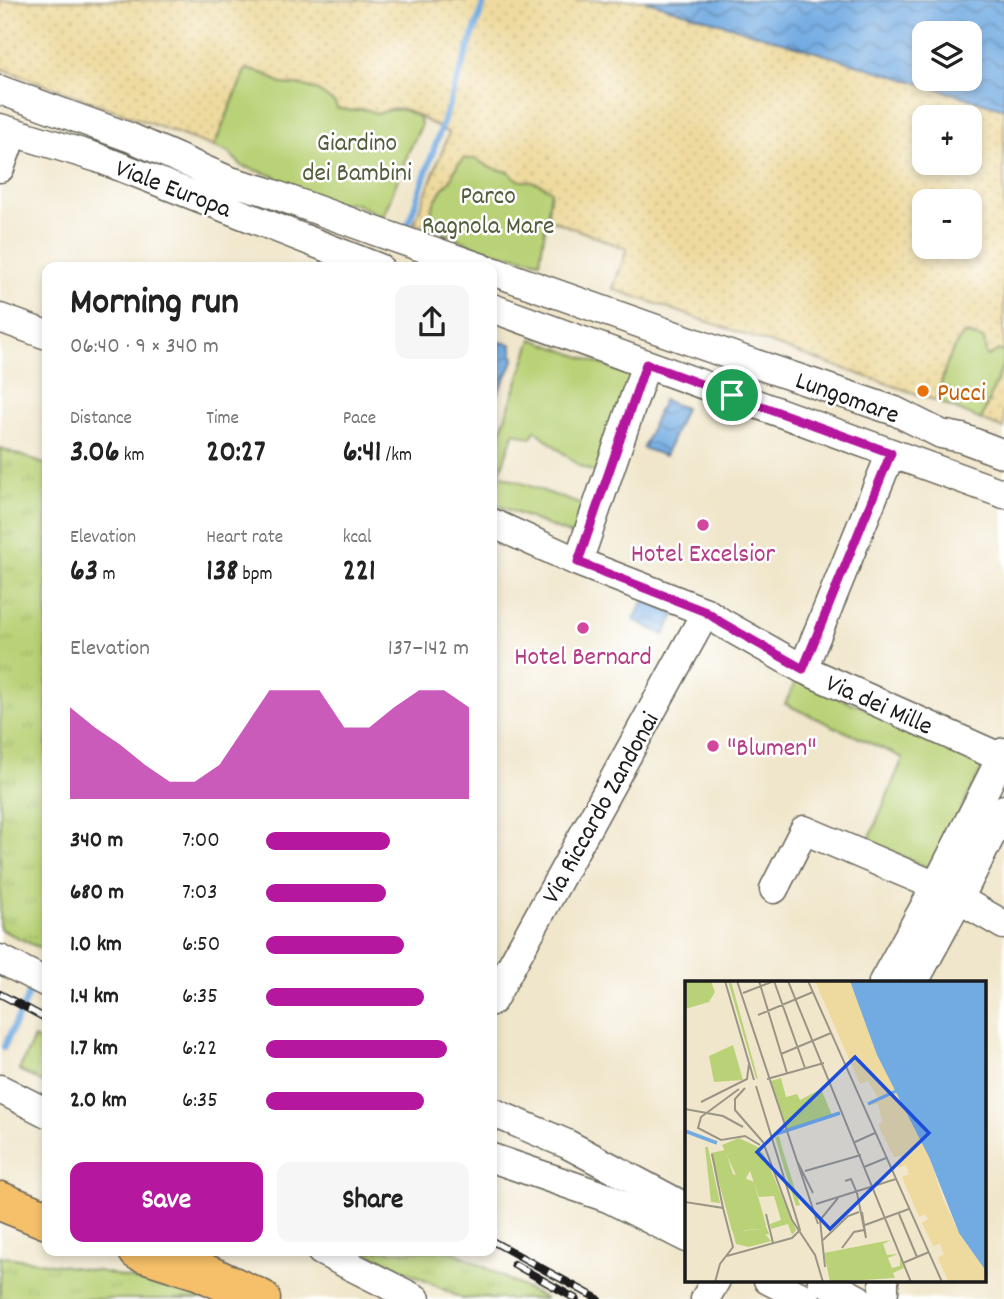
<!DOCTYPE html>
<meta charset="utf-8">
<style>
body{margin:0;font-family:Dekko,sans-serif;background:#f6f6f6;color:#222;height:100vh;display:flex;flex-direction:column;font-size:26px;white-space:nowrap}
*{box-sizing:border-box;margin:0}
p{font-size:23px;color:#767676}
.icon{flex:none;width:38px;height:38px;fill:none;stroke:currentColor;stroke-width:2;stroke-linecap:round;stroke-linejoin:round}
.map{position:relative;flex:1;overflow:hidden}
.details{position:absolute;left:42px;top:262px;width:455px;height:994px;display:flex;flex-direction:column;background:#fff;border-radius:14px;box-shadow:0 4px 10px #0003}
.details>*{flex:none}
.buttons{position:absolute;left:912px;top:21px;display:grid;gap:14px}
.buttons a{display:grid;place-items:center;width:70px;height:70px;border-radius:14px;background:#fff;box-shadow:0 4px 10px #0003;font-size:35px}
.pin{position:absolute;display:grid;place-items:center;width:60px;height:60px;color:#fff;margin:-30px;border:4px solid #fff;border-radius:50%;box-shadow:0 2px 7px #0007}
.round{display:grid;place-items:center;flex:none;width:74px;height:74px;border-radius:14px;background:#f6f6f6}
.summary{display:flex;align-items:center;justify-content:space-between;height:119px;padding:0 28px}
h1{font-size:38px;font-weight:700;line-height:52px}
.figures{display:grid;grid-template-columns:repeat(3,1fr);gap:10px;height:119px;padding:7px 28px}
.figures div{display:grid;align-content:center}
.figures b{font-size:30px;font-weight:700}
.figures small{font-size:19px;font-weight:400}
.figures p{font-size:19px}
.chart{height:196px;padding:14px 28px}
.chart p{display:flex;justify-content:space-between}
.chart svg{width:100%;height:126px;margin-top:7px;fill:#b5179e;opacity:.7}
.cta{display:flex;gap:14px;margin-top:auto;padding:14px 28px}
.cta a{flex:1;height:80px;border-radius:14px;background:#b5179e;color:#fff;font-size:28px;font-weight:700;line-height:80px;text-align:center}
.cta a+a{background:#f6f6f6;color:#222}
ul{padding:0 28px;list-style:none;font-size:23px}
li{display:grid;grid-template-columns:112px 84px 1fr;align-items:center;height:52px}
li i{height:18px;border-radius:9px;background:#b5179e}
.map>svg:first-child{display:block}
.grass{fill:url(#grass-tufts);stroke:#6a774a;stroke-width:2}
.sand{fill:url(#sand-dots);stroke:#857b5d;stroke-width:2;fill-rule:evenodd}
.green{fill:#b9d277;stroke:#6a774a;stroke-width:2}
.water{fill:url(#water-waves);stroke:#47647f;stroke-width:2;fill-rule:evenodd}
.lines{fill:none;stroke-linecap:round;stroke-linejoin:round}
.stream{stroke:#72abe2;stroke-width:6}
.minor-casing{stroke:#666359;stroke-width:31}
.highway-casing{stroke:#666359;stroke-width:41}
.minor{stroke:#fff;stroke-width:28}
.highway{stroke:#f6c06b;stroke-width:38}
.rail-casing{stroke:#1c1c1c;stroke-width:8}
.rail{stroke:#fff;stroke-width:5;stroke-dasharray:16;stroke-linecap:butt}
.route-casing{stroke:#fff;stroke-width:14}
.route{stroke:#b5179e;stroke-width:9}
.food-dot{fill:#e8710a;stroke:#fff;stroke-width:2.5}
.hotel-dot{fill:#d1479c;stroke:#fff;stroke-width:2.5}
.labels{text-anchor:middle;stroke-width:5;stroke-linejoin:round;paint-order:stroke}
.park-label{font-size:26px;fill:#535c3c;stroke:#fff}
.street-label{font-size:26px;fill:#1c1c1c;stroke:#fff}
.food-label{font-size:26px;fill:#c56008;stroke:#fff;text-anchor:start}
.hotel-label{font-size:26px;fill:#b23c85;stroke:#fff}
.inset-river{fill:none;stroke:#72abe2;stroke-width:3.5}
.inset-road{fill:none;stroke:#9b9585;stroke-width:2}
.view{fill:#1d4ed8;fill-opacity:0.15;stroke:#1d4ed8;stroke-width:3.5}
.inset-edge{fill:none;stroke:#1c1c1c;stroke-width:3.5}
</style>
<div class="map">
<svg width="1004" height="1299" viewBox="0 0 1004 1299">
<defs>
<pattern id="grass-tufts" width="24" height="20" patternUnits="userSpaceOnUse" patternTransform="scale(1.75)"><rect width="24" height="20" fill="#b9d277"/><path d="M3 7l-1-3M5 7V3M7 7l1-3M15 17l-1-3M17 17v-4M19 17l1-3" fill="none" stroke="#9eb466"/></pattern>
<pattern id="sand-dots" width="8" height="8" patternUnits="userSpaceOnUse" patternTransform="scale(1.75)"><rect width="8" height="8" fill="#eeda9e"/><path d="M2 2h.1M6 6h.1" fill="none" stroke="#ccba88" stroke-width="1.8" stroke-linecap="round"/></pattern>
<pattern id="water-waves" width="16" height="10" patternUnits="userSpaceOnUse" patternTransform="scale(1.75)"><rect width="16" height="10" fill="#72abe2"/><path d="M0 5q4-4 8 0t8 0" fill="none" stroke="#5d8ab6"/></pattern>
</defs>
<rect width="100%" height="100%" fill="#fff"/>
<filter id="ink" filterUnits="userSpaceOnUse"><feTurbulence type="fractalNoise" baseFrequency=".0143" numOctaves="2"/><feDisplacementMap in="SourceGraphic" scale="14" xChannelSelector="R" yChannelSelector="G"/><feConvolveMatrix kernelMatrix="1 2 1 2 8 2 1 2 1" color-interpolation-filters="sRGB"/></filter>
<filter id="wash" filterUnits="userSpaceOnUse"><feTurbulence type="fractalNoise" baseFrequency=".00686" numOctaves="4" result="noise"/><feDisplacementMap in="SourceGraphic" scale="28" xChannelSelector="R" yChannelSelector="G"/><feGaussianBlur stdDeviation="1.57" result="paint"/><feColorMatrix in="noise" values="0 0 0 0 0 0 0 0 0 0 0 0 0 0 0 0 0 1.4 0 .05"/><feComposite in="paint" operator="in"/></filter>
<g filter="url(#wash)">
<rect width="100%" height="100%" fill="#f0e6cb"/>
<!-- grass -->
<path class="grass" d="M0,448L47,465V950L31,944L0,929Z
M34,1038L47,1045V1085L19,1070Z
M364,1251H453L546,1299H490L487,1297L463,1299Z
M0,1256L99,1271L211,1299H0Z"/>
<!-- sand -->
<path class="sand" d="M0,0H644L1004,109V353L999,351L988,356L986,354L984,339L967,334C945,357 944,371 937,401L613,289L627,249L547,218L551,191L542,185L531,181H521L514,177L509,172L491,168L475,159H463L457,166L450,181L442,189L435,201L427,224H414L449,133L407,110L393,108L378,114L360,109L352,111L336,108L305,86L281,84L265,74L246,69L214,147L0,68ZM924,117H970V163H924ZM924,201H970V247H924Z
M1004,362V429L981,420Z"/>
<!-- green -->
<path class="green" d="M246,69L265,74L281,84L305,86L318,91L335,103L337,108L352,111L360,109L368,110L377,114C397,107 403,108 420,118L421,126L409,151L383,217L354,203H327L301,194L274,176L242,166L228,152L214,147Z
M463,159H475L491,168L509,172L514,177L521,181H531L542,185L551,191L540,261L480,249L427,224L435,201L442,189L450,181L457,166Z
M964,334L984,339L986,354L988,356L999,350L1004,353V362L981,420L937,401C943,377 947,353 964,334Z
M532,339L634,376L597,473L579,466L535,430L531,438L514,432L499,475L585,506L574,536L492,503V457Z
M796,680L987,759L931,869L868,842L903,758L785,704Z"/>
<!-- water -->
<path class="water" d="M644,0H1004V109ZM924,33H970V79H924Z
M500,342L511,344L514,360L498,393L492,392V351Z
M663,400L685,408L665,456L643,448Z
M644,600L675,615L664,635L634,620Z"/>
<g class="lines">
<!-- stream -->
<path class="stream" d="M408,225L485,0
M41,970L47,956
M4,1047L34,983"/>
</g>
</g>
<g filter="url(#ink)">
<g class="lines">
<!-- minor casing -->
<g class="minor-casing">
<path id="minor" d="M0,90L129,137L230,181L265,191L378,232L482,268
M0,128L98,158L379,268
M0,168L13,133
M492,271L741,359L895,411L941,434L962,438L1004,454
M492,308L1004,494
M0,318L47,335
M492,523L578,562L706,612L722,623L803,669L1004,759
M578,562L646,364
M803,669L891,453
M774,889L804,830L936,886L1004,925
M0,959L47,983
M883,982L936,886L1004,752
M914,982L959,899L1004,809
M492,1001L706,612
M0,1089L47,1113
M492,1112L567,1144L687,1208
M492,1158L608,1198L687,1238
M321,1251L416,1299
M768,1280L806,1299
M822,1280L858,1299
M705,1299L716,1280
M881,1299L884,1291V1280"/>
</g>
<!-- highway casing -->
<g class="highway-casing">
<path id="highway" d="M0,1201L47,1220
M138,1251L200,1271L261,1299"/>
</g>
<!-- minor -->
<use href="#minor" class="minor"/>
<!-- highway -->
<use href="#highway" class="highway"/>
<!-- rail casing -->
<g class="rail-casing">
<path id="rail" d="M0,994L47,1019
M492,1241L598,1299
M514,1264L576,1299"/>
</g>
<!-- rail -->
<use href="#rail" class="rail"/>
</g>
</g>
<g class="lines" filter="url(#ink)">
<!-- route casing -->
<g class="route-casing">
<path id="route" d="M646,364L891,453L803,669L722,623L706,612L578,562Z"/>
</g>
<!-- route -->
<use href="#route" class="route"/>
</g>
<!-- markers -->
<circle class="food-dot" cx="923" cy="391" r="7"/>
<g class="hotel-dot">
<circle cx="703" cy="525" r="7"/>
<circle cx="583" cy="628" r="7"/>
<circle cx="713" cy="746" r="7"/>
</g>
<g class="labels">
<!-- park labels -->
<g class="park-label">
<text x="357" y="150">Giardino<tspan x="357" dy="30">dei Bambini</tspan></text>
<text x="488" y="203">Parco<tspan x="488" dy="30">Ragnola Mare</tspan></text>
</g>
<!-- street labels -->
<g class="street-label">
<text transform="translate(174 187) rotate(21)" y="9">Viale Europa</text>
<text transform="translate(848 396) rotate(20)" y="9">Lungomare</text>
<text transform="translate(880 703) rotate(24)" y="9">Via dei Mille</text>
<text transform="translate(599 807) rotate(-61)" y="9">Via Riccardo Zandonai</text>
</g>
<!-- food labels -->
<g class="food-label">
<text x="937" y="400">Pucci</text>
</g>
<!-- hotel labels -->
<g class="hotel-label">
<text x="703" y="561">Hotel Excelsior</text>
<text x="583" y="664">Hotel Bernard</text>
<text x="727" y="755" text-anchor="start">"Blumen"</text>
</g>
</g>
<!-- overview -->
<g transform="translate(685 981)">
<rect width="301" height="301" fill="#f0e6cb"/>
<path d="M43,0H46L73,98L71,97ZM48,64L58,99L29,101L24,75ZM96,97L101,116L112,113L115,119L136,108L147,134L102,149L86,100ZM94,155L98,170L115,224L111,225L99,187L90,156ZM54,157L73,166L81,177L111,249L107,254L103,243L86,248L85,243L96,239L89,215L74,216L65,190L61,197L84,253L77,254L75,248L47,250L33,197L51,194L37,164ZM20,166H23L35,222L26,221ZM206,259L198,263L202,274L213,273L203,277L207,287L215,285V276L219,287L208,292L210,297L145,301L139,272Z" fill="#b9d277"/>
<path d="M130,0H165L244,176L258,218L274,252L301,290V301L263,300L253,277L259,273L255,263L248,265L237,242L243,238L240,233L234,236L217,196L224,193L221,184L213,187L211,181L217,175L209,176L193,144L197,141L193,123L184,124L193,120L192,115L183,100L175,103Z" fill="#eeda9e"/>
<path d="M0,0H26L30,11L24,21L0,28ZM40,169L48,193L69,201L81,244L56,250L76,248L86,260L64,266L51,263L26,172Z" fill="#b9d277"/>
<path d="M165,0H301V290L274,252L244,176L192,74Z" fill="#72abe2"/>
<path class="inset-river" d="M183,123L211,110M0,150L32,162M91,153L155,132"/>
<path class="inset-road" d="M40,0L69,99M52,0L133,243M74,0L102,92M89,0L120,87M103,0L226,301M123,0L257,301M58,12L89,0M73,34L128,11M96,73L146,52M82,98L139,82M60,107L50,118V129L78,161L107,239L130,274L138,301M54,108L16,136L13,147L36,159L60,155L75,164M16,121L62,98L64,83M0,128L38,135L58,146M170,161L190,152M27,173L38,227M112,180L128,212M179,186L201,177M120,190L176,174M160,200L166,198L172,212L181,257L177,231M0,221L38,227L48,266L35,283L30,301M131,223L211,198M81,233L88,262M214,233L232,276M135,239L153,217M135,239L140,286M180,244L224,228M138,259L163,235L174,231M157,267L169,251L179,249M42,275L107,257L115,249L71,105M218,282L244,271"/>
<path class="view" d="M170,76L244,152L145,248L72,171Z"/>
<rect width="301" height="301" class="inset-edge"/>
</g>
</svg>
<div class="buttons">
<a><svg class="icon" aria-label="layers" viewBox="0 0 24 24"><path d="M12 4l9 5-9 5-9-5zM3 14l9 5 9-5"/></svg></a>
<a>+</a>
<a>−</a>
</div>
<div class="pin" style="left:732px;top:395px;background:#1e9e55"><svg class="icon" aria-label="arrive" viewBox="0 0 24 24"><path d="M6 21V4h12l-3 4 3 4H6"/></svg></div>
<section class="details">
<div class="summary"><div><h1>Morning run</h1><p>06:40 · 9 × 340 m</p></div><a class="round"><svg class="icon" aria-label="share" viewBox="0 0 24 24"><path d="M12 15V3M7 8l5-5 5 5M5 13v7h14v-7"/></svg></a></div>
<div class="figures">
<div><p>Distance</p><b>3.06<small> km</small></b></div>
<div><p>Time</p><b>20:27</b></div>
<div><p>Pace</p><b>6:41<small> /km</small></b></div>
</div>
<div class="figures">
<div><p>Elevation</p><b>63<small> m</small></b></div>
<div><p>Heart rate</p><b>138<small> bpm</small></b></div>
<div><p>kcal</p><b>221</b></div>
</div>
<div class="chart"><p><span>Elevation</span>137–142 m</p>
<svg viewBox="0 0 160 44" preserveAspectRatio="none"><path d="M0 44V12L10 19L20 25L30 32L40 38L50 38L60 32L70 19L80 6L90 6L100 6L110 19L120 19L130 12L140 6L150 6L160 12V44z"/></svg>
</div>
<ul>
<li><b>340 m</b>7:00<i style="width:61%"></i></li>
<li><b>680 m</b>7:03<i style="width:59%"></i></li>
<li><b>1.0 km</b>6:50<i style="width:68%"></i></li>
<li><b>1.4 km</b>6:35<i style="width:78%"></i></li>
<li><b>1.7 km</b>6:22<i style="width:89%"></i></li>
<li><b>2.0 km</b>6:35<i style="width:78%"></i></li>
</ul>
<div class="cta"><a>Save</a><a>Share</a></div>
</section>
</div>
